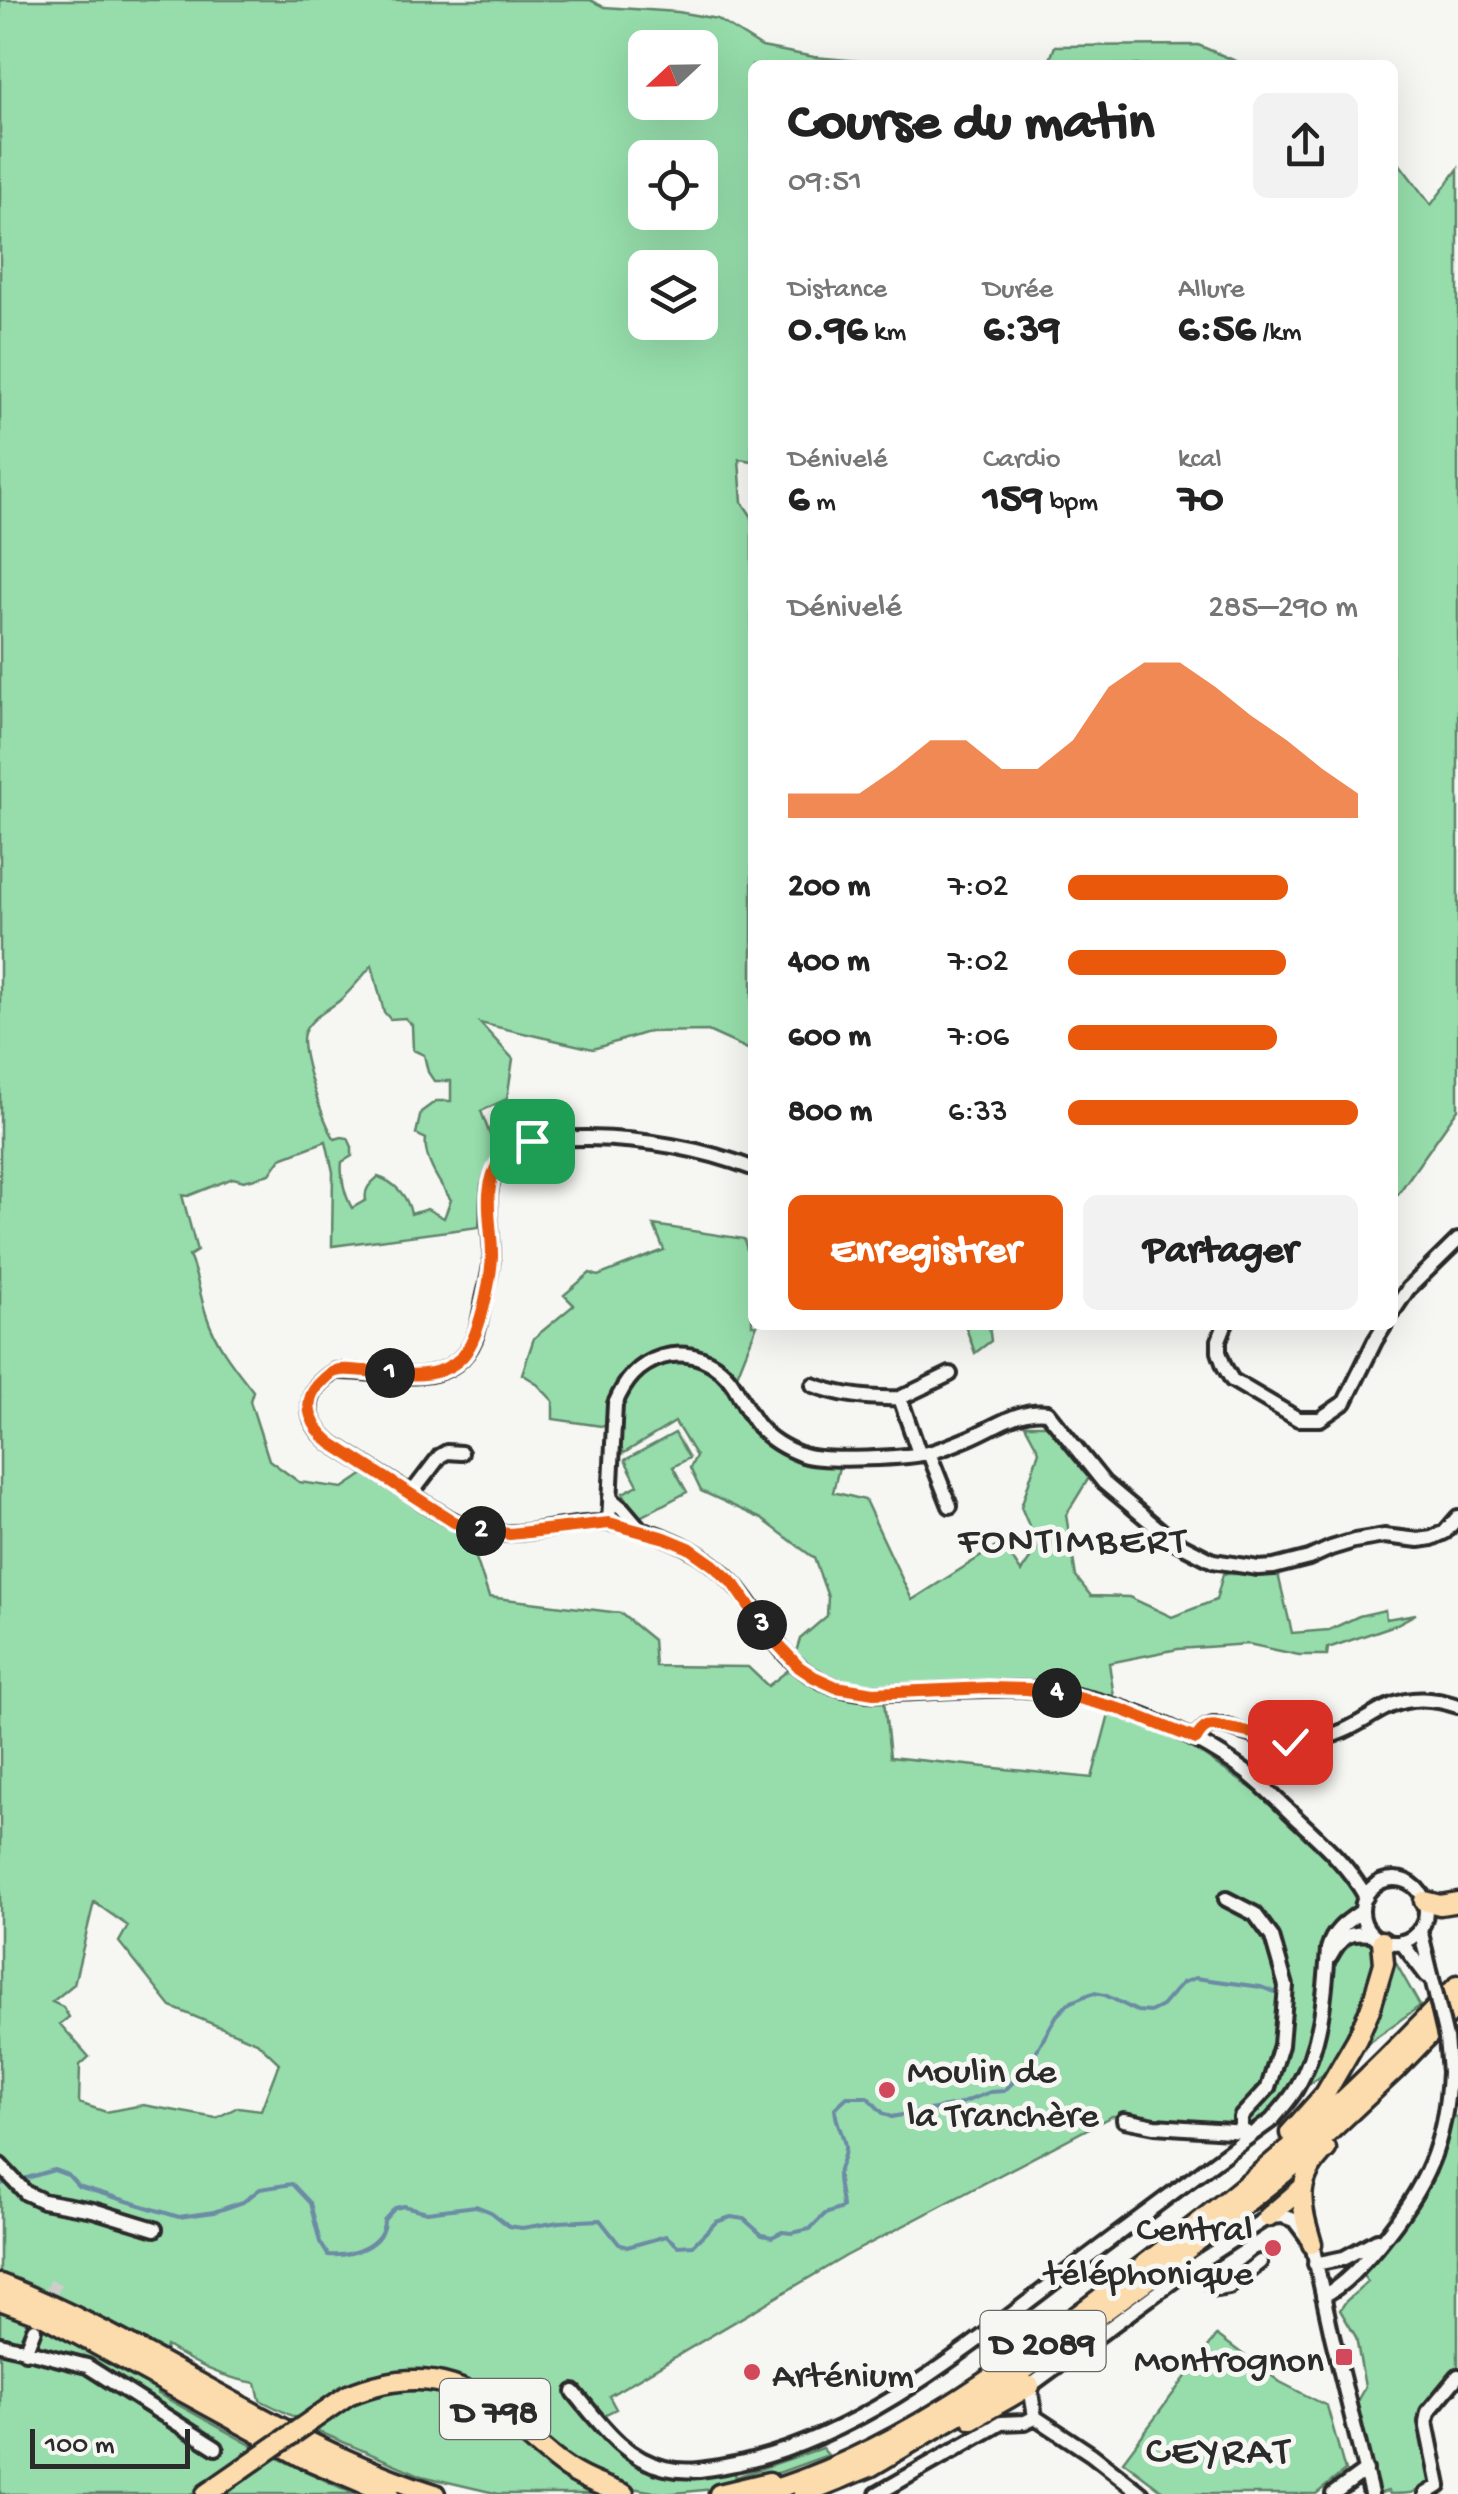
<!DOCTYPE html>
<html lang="fr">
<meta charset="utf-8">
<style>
body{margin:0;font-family:"Gochi Hand",sans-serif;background:#f2f2f2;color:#222;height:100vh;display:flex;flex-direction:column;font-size:38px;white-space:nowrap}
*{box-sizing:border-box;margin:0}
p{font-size:32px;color:#767676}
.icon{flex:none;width:55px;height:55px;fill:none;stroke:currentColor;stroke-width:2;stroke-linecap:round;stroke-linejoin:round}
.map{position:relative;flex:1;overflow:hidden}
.sheet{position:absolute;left:748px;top:60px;width:650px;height:1270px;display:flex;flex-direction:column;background:#fff;border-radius:15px;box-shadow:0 10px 40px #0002}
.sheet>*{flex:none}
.needle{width:65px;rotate:248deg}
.tools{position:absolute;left:628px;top:30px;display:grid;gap:20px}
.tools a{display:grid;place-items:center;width:90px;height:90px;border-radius:15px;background:#fff;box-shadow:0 10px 40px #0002;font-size:50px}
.scale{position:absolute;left:30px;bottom:25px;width:160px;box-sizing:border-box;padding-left:10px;border:5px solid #2b2b2b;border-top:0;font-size:28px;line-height:35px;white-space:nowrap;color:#2b2b2b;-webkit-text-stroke:8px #f6f6f2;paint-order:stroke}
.pin{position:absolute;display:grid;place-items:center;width:85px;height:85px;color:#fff;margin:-42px;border-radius:20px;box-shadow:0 5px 15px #0006}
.km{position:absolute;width:50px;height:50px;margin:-25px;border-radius:50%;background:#222;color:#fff;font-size:28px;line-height:50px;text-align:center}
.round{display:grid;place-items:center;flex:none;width:105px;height:105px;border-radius:15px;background:#f2f2f2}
.summary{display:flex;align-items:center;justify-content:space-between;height:170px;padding:0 40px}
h1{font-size:55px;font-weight:700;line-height:75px}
.figures{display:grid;grid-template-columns:repeat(3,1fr);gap:15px;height:170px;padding:10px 40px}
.figures div{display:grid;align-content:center}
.figures b{font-size:42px;font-weight:700}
.figures small{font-size:28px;font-weight:400}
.figures p{font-size:28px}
.chart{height:280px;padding:20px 40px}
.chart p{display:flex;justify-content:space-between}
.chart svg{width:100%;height:180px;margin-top:10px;fill:#ea580c;opacity:.7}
.cta{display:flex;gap:20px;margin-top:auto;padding:20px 40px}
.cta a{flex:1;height:115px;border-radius:15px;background:#ea580c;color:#fff;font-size:40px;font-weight:700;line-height:115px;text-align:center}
.cta a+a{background:#f2f2f2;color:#222}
ul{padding:0 40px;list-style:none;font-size:32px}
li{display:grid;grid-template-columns:160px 120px 1fr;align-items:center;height:75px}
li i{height:25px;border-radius:12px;background:#ea580c}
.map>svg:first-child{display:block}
.green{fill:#96ddab;stroke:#60846b;stroke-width:2.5;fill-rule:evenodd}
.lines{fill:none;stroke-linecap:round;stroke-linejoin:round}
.stream{stroke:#6c8ba4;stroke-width:4}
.minor-tunnel{stroke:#cdcdca;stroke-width:12;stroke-dasharray:12 6;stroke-linecap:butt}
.minor-casing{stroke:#2b2b2b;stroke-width:20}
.highway-casing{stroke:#2b2b2b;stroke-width:25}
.minor{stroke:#f6f6f2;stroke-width:12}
.highway{stroke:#fcdcac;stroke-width:18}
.minor-bridge-casing{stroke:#2b2b2b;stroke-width:20;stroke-linecap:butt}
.highway-bridge-casing{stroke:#2b2b2b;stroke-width:25;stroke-linecap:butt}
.minor-bridge{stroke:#f6f6f2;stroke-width:12}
.highway-bridge{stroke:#fcdcac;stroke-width:18}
.route-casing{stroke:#fff;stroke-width:20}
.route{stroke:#ea580c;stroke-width:12}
.poi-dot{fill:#d1495b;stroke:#f6f6f2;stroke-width:4}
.labels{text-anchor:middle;stroke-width:10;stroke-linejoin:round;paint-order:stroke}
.shield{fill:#f6f6f2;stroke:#686867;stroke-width:2.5}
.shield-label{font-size:35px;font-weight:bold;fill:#2b2b2b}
.poi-label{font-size:38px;fill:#2b2b2b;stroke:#f6f6f2;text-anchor:start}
.neighbourhood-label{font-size:40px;letter-spacing:2.5px;fill:#2b2b2b;stroke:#f6f6f2}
.quarter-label{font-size:42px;letter-spacing:2.5px;fill:#2b2b2b;stroke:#f6f6f2}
</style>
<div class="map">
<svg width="1458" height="2494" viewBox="0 0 1458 2494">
<rect width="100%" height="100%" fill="#f6f6f2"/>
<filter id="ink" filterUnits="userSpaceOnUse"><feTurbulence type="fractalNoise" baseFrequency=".01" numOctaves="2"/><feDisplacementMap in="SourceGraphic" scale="20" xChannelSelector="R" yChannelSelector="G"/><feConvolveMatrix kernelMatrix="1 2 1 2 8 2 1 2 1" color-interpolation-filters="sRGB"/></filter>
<g filter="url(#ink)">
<!-- green -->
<path class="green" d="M0,0H590L604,7L678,12L717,19L762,47L814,57L904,65H752V461L739,459L742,502L752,517V1051L708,1031L648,1032L593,1049L480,1023L513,1059L507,1099L481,1111L496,1151L481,1184L479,1227L332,1246L333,1172L326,1141L281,1158L270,1174L244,1181L233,1178L188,1196L182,1195L197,1251L189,1256C198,1276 200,1297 207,1317C216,1345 236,1369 253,1391L250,1401L269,1460L299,1482L343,1488L364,1474L452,1527L505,1539L476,1558L489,1597L620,1613L653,1640L655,1666L748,1667L768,1686L791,1668L800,1639L827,1616L828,1597L814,1558L762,1519L701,1491L690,1468L696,1456L675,1422L624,1453L608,1427L553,1419V1401L535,1382L522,1374L534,1338L574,1305L564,1295L590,1273L598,1276L664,1250L654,1225L744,1239L750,1261L752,1262V1325H757L735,1380L781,1448L840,1463L833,1492L865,1500L912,1600L1002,1543L1021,1572L1038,1547L1021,1507L1039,1451L1025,1425H1051L1090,1476L1066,1515L1076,1577L1091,1596L1129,1597L1172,1617L1216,1600L1223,1574H1278L1292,1633L1329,1630L1359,1616L1385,1610L1386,1619L1416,1614L1395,1625L1328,1648L1327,1655H1299L1248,1644L1178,1649L1109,1663L1114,1697L1093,1692L884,1701L890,1757L1092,1778L1109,1714L1183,1741L1258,1793L1348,1878L1420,2006L1252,2125L1112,2116L846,2256L609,2396L616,2409L602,2416L643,2466L678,2476L733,2468L736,2477L822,2448L828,2455L756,2481L713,2489L666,2494L621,2486L557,2450L530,2423L472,2386L432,2374L300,2420L260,2400L256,2383C222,2378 196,2364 166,2346L157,2393L258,2449L195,2494H0ZM645,48H700V102H645ZM645,158H700V212H645ZM645,268H700V322H645ZM372,965L384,1012L390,1019L405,1018L412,1025L413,1050L424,1055L428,1072L434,1081H451V1101H436L421,1112L416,1134L426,1139C423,1159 440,1183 451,1200L444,1218L427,1209L411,1214C408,1197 395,1182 378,1177C370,1184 364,1189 366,1200L352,1208C345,1196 340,1176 342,1162L352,1156V1147L348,1138L342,1137L335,1139C324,1125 298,1050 304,1033C310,1018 328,1010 339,1001C351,991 362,977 372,965ZM94,1902L128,1926L119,1942L171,2007L257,2042L279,2063L261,2110L238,2107L216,2118L143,2105L106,2112L79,2103L80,2065L89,2057L60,2024L69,2017L63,2007L52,2002L74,1984Z
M1198,45L1245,65H1048L1055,46Z
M1392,154L1431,205L1458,169V1109L1393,1201Z
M965,1325H989L991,1341L975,1353Z
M675,1433L689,1458L673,1467L687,1492L638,1518L623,1493L638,1485L625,1460Z
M1458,2115V2370L1422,2412L1432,2480C1419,2494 1410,2494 1390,2494L1388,2491L1378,2494L1356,2403L1365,2387L1356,2337L1340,2310L1346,2301L1368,2282L1360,2272L1404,2223L1436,2174L1451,2121Z
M1217,2335L1280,2382L1327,2406L1345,2471L1316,2494H1167L1123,2461Z
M408,2387L443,2391L472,2402L608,2494H499L422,2476L315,2430L350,2404L375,2391Z
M276,2457L350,2492L356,2494H223Z"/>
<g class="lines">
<!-- stream -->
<path class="stream" d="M20,2180L54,2170L68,2175L78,2186L179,2217L214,2212L243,2202L260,2189L292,2184L310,2203L320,2242L328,2255C350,2257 384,2246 384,2220L395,2208L404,2206L427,2212L476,2206L491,2212L509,2226L522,2228L559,2222L600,2220L619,2244L627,2247L666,2236L678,2246L693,2245L716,2222L731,2217L744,2219L762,2235L772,2237L782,2232L792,2233L810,2229L825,2214L842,2208C842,2197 838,2187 838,2176C838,2166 846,2158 845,2146C843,2132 835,2122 835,2108L847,2097H867L883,2113L891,2117L957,2105L990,2092L1004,2091L1027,2068L1057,2015L1069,2003L1085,1996L1094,1993L1105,1995L1137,2011L1150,2012L1162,2006L1182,1983L1195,1978L1261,1987L1277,1993
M0,2184L11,2182"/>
<!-- minor-tunnel -->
<path class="minor-tunnel" d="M44,2309L56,2282"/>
<!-- minor casing -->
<g class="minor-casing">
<path id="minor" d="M752,1168C700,1148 644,1139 588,1138C542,1138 494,1138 489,1195C487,1215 492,1236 492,1256C491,1274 485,1292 482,1309C478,1330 474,1349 456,1363C424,1387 373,1369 336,1371C302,1390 302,1419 331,1443C356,1459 382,1475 408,1492C431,1507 453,1524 480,1531C523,1540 566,1521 608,1523C631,1524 667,1537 688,1548C704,1557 722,1571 735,1585C769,1625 778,1665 833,1686C860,1696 888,1693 916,1692C951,1690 986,1688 1022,1689C1096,1691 1187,1728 1246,1772C1264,1786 1280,1803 1296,1818C1323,1843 1348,1865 1366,1897
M1392,1313L1408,1289L1458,1240
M1225,1325L1219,1340V1352L1224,1366L1232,1380L1298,1419H1320L1345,1402L1375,1341L1385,1325
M813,1385C842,1396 870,1399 900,1398
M919,1453L900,1398L950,1374
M929,1453L950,1506
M411,1494L440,1456L447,1452L461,1453
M610,1498L623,1509L641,1530
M609,1523L615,1404C625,1381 637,1365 662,1357C690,1349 719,1361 734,1386C742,1399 748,1414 758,1426C769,1439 786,1449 803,1455C824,1462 910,1458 932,1452C945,1448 957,1443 969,1438C994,1428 1019,1408 1047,1412L1104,1483L1172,1540L1213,1561L1258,1568L1274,1567L1309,1558L1331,1548L1354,1541L1384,1536L1419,1540L1432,1538L1445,1532L1458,1517
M1196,1739C1200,1732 1204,1727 1213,1725C1224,1724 1233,1729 1243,1732C1264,1739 1289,1743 1312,1740C1374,1731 1384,1682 1458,1706
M1362 1911a32 32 0 1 1 64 0a32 32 0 1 1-64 0Z
M1226,1899L1255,1914L1272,1937L1286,1986L1281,2045L1268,2088L1241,2117V2132
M1420,1929L1434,1987
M1401,1942L1427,1976
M1330,1957C1342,1935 1348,1932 1372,1934
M1124,2120L1155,2126L1246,2132
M0,2165L26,2193L43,2201L93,2210L155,2229
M1199,2262L1209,2282L1218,2289L1229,2287L1260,2262
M1315,2264L1344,2258L1377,2240
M1323,2296C1346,2284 1363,2263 1380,2243C1426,2187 1446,2144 1449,2072
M0,2344L87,2366L216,2448
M25,2352L34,2329
M574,2392C600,2423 623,2458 665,2468C690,2474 715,2468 740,2463C867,2434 969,2346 1071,2269C1138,2219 1204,2169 1272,2120C1280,2110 1290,2100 1296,2089C1321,2047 1325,1997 1328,1949C1333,1930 1346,1922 1362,1911
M1035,2417L1030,2386L1199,2262L1268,2217L1283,2216L1294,2220L1312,2244L1332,2336L1371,2494
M1035,2417L1091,2454L1142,2494
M877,2494L1001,2423L1025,2422L1035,2417
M1333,2494L1366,2470
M1426,2494L1439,2486L1426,2422L1428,2412L1458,2376"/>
</g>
<!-- highway casing -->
<g class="highway-casing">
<path id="highway" d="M1424,1901L1440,1905L1458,1902
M1290,2133L1325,2094L1357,2039L1371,2007L1384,1963L1382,1941
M1268,2217L1302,2188
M1312,2244C1300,2204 1294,2180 1326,2149
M0,2284C151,2342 280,2445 435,2494
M0,2300L46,2317L304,2458L389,2494
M348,2395C401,2373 449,2373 495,2409C518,2426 538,2447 561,2464C580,2478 602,2486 624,2494
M972,2419L1030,2386
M206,2494L242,2469
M719,2494L769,2482
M759,2494C890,2456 1004,2372 1111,2290C1190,2230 1268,2170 1340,2103C1381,2065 1420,2025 1458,1985
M803,2494L870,2467L958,2415L1005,2384L1165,2267L1293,2166L1395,2070L1458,2005"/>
</g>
<!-- minor -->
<use href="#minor" class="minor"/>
<!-- highway -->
<use href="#highway" class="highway"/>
<!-- minor-bridge casing -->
<g class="minor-bridge-casing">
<path id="minor-bridge" d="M1434,1987L1446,2038L1449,2072"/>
</g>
<!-- highway-bridge casing -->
<g class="highway-bridge-casing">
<path id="highway-bridge" d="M242,2469L348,2395"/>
</g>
<!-- minor-bridge -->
<use href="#minor-bridge" class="minor-bridge"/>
<!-- highway-bridge -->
<use href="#highway-bridge" class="highway-bridge"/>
</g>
</g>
<g class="lines" filter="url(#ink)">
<!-- route casing -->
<g class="route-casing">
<path id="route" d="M532,1141C520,1146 508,1151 500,1161C480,1188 493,1228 492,1258C490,1283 479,1341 461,1358C437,1382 397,1374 366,1371C357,1371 345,1368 336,1371C329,1373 323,1380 318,1385C300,1405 313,1428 331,1443L454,1522L481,1531L510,1534L609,1523L665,1538L689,1548L713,1565L735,1585L770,1636L799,1667L814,1677L836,1687L874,1693L988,1688L1027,1689L1064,1694L1123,1710L1196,1739C1199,1734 1201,1730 1207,1727C1216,1722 1273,1739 1290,1742"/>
</g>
<!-- route -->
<use href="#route" class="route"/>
</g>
<!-- markers -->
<g class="poi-dot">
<circle cx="887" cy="2090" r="10"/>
<circle cx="1273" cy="2248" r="10"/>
<rect x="1334" y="2347" width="20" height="20" rx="5"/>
<circle cx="752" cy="2372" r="10"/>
</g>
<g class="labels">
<!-- shield labels -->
<g class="shield">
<rect x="980.5" y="2311" width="125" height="60" rx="8"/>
<rect x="440" y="2379" width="110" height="60" rx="8"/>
</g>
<g class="shield-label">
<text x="1043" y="2353">D 2089</text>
<text x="495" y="2421">D 798</text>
</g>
<!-- poi labels -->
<g class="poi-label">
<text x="907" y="2081">Moulin de<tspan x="907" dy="44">la Tranchère</tspan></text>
<text x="1253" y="2239" text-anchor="end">Central<tspan x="1253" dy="44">téléphonique</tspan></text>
<text x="1324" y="2370" text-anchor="end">Montrognon</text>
<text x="772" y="2385">Arténium</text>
</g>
<!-- neighbourhood labels -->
<g class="neighbourhood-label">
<text x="1073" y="1551">FONTIMBERT</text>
</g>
<!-- quarter labels -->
<g class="quarter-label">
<text x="1219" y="2462">CEYRAT</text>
</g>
</g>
</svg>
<div class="tools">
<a><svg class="needle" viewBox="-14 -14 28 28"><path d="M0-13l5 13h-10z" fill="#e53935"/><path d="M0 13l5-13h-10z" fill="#767676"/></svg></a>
<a><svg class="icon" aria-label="locate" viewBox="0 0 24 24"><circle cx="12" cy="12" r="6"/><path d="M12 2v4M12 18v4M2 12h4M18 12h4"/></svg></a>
<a><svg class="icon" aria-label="layers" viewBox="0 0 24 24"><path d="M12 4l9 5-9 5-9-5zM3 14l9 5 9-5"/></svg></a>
</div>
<div class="scale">100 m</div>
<div class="pin" style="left:532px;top:1141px;background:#1e9e55"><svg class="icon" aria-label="arrive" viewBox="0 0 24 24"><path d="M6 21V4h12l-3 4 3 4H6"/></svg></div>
<div class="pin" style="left:1290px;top:1742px;background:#d93025"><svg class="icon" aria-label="check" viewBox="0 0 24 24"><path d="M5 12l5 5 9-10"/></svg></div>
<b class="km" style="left:390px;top:1373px">1</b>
<b class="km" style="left:481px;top:1531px">2</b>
<b class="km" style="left:762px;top:1625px">3</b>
<b class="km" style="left:1057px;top:1693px">4</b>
<section class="sheet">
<div class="summary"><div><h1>Course du matin</h1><p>09:51</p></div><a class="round"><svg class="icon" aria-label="share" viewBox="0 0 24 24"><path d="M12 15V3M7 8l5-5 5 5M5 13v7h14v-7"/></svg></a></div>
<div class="figures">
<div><p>Distance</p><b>0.96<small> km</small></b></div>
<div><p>Durée</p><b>6:39</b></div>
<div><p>Allure</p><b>6:56<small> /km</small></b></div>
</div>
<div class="figures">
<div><p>Dénivelé</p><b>6<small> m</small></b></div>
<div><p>Cardio</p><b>159<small> bpm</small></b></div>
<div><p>kcal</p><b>70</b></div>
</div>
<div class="chart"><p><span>Dénivelé</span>285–290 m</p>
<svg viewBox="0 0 160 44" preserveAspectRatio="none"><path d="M0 44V38L10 38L20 38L30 32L40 25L50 25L60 32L70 32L80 25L90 12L100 6L110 6L120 12L130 19L140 25L150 32L160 38V44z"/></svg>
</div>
<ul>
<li><b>200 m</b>7:02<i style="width:76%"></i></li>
<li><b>400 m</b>7:02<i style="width:75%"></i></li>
<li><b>600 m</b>7:06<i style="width:72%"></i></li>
<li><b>800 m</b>6:33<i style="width:100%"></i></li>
</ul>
<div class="cta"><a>Enregistrer</a><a>Partager</a></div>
</section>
</div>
